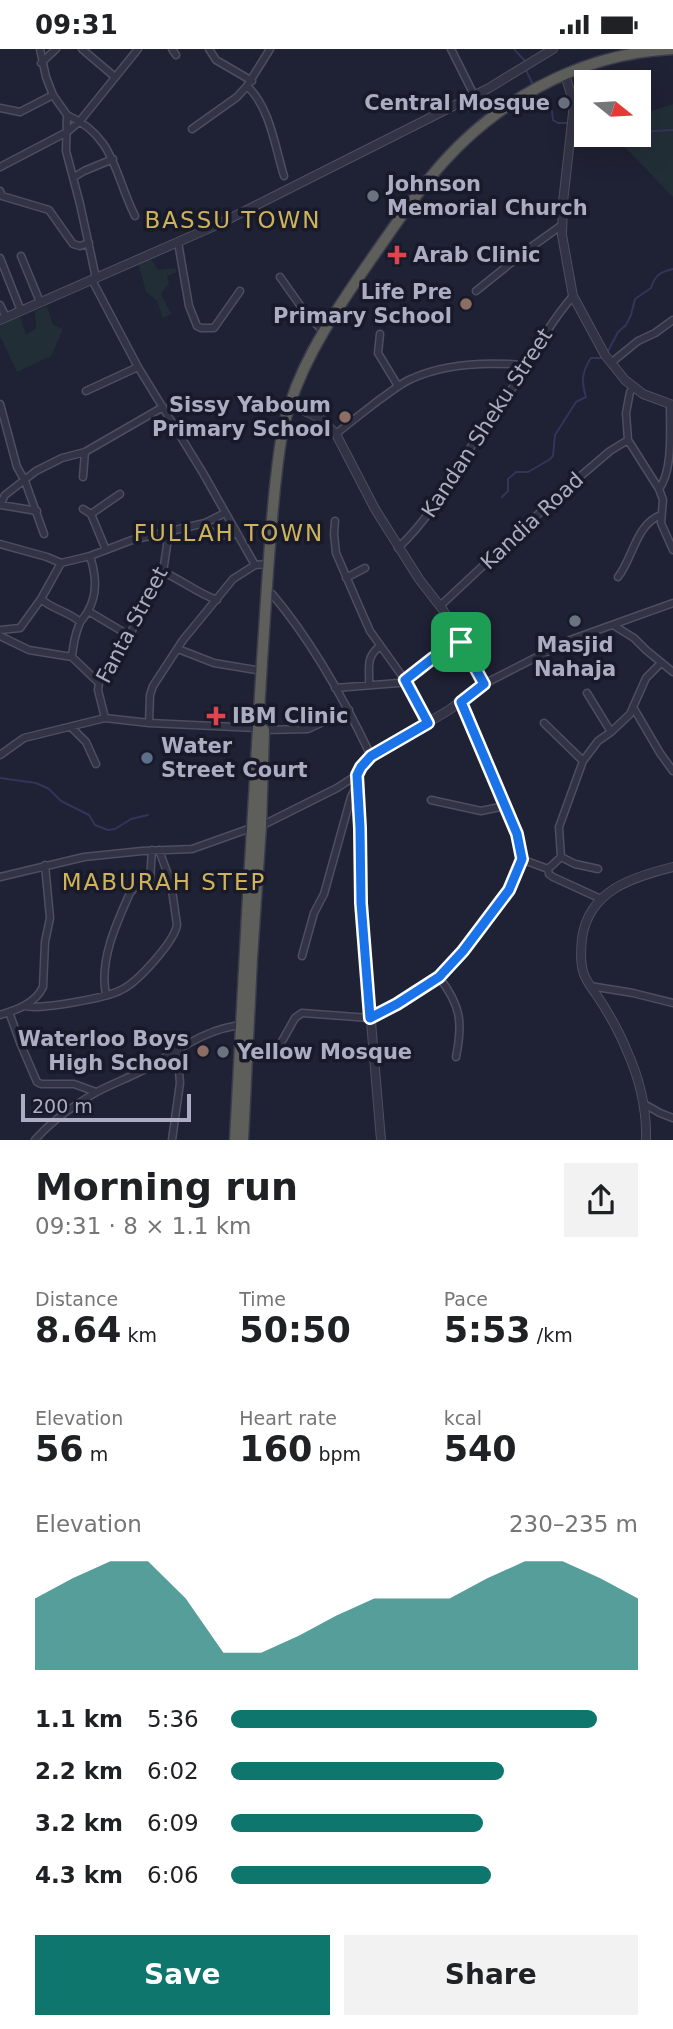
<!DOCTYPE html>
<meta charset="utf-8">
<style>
body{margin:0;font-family:"DejaVu Sans",sans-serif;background:#f2f2f2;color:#202124;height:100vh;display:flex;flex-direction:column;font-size:26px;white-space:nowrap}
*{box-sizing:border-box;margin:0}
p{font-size:23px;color:#757577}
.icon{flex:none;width:38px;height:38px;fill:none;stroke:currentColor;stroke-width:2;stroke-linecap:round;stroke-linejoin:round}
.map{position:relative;height:1091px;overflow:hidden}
.sheet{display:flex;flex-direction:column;background:#fff;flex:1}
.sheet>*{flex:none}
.needle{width:46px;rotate:108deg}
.buttons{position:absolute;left:574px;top:21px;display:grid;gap:14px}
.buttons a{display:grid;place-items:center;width:77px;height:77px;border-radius:0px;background:#fff;box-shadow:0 7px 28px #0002;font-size:35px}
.scale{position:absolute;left:21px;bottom:18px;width:170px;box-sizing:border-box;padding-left:7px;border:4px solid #acadc2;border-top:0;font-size:19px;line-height:24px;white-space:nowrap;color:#acadc2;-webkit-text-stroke:5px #181a29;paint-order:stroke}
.pin{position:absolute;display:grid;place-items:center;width:60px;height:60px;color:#fff;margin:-30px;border-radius:14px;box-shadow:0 4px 10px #0006}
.round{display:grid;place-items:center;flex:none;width:74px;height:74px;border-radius:0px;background:#f2f2f2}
.head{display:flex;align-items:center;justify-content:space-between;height:119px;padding:0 35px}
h1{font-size:38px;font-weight:600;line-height:52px}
.figures{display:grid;grid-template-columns:repeat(3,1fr);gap:10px;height:119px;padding:7px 35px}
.figures div{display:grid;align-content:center}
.figures b{font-size:35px;font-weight:600}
.figures small{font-size:19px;font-weight:400}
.figures p{font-size:19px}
.chart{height:196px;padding:14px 35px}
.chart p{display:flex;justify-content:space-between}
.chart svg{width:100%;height:126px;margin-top:7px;fill:#0f766e;opacity:.7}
.cta{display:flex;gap:14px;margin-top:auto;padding:14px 35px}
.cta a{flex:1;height:80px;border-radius:0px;background:#0f766e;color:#fff;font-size:28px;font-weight:600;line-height:80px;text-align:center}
.cta a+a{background:#f2f2f2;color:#202124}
ul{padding:0 35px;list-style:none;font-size:23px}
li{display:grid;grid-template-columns:112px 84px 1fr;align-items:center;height:52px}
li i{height:18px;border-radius:9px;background:#0f766e}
.status{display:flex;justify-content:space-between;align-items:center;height:49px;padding:0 35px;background:#fff;direction:ltr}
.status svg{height:19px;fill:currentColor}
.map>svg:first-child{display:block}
.green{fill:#222e36}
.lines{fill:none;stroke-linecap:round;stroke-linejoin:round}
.stream{stroke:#323559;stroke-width:2}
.minor-casing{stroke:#4d4e60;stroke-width:9}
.tertiary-casing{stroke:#4d4e60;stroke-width:10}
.trunk-casing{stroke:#3a3c4c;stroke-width:13}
.minor{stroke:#323445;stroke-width:6}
.tertiary{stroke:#323445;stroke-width:8}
.trunk{stroke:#5e5e5a;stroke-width:10}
.route-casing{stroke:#fff;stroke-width:14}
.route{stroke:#1a73e8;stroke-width:9}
.worship-dot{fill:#6b7280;stroke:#181a29;stroke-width:2.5}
.health-dot{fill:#e0444e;stroke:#181a29;stroke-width:2.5}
.education-dot{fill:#8d6e63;stroke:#181a29;stroke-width:2.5}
.service-dot{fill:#5c6f8a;stroke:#181a29;stroke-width:2.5}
.labels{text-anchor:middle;stroke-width:7;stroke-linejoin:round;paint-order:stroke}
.poi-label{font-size:21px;font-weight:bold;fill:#acadc2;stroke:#181a29;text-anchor:start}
.street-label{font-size:21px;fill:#acadc2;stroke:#181a29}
.neighbourhood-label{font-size:23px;letter-spacing:2px;fill:#ceb35b;stroke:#181a29}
</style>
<div class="status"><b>09:31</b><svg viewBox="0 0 49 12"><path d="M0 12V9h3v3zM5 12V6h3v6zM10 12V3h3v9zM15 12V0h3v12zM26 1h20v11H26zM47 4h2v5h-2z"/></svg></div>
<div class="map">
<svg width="673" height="1091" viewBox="0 0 673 1091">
<rect width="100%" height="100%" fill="#1f2134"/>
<!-- green -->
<path class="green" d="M673,55V148L613,86H639V66Z
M150,209L158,221L175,219L177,223L167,227L169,234L161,245L171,265L163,269L157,252L146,243L138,213Z
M47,257L53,276L63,280L51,307L17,323L0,287V275L20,268L26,286L36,279L35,262Z"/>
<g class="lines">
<!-- stream -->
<path class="stream" d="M514,0L525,12
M526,21L533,36
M540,47L552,62L553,71L558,74H568
M575,76L586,79
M639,83L673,81
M607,304L618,283L626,276L631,266L635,250L651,239C655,226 660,223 673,220
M502,448L508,442V430L516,423H528L549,411L553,407L555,386L576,353L586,348C581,333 582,322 591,309H604
M0,729L36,734L49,740L61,752L89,766L95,776L108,781L115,780L131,770L148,766"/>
<!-- minor casing -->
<g class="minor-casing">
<path id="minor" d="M40,0L46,28L53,46L67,66L66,102L80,155L96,229
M82,0L115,28
M172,0L176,6
M209,0L216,11L252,32
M270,0L247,37C270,58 275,98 284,127
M451,0L474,46
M41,14L56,0
M0,59L20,63L53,46
M67,66C115,87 114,125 135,167
M192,80L237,48L247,37
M0,118L67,83L80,72L138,0
M74,128L84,122L113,110
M0,142L2,147L49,161L73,195L80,197L89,194
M178,193L189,257L197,277L201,279H214L240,242
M21,207L40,253
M0,209L21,262
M280,228L307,266L324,283
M92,231L138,318L203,424L255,516
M476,242L527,201L562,176
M0,256L6,268
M380,285L378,304L398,337
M612,313L638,292L655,284L673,271
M634,338L630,343L626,364L628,391L659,440L663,451L661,474L673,501
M86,342L138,318
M0,355L17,418L25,432L44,485
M336,385C350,373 365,362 379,351C390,344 399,335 411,330C445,314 488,313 524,316
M83,428L85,403
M659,440C673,422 670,381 670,356
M0,456L5,446L36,422L62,409L85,403L163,358
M1,456L37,462
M83,460L91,465L120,445
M91,465L106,501
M335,472L334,485L336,504L362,564L370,582L405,631L428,674
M205,474C214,491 220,486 237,485
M0,495L47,508L61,514L90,507L132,491L205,474L225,464
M398,499C432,467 452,428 476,390C486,374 499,361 508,346C529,313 547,277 573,247
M163,523C182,531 197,544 217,551
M618,528C633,509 636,475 661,466
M346,529L365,519
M272,545C311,591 345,652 371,707
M41,550C53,561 68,562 80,573
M440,557L563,442L610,402L628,391
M88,562L130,587
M613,576L634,589L646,601L673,623
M0,581L20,579L41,550L61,514
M0,587L29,601L72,608L99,634
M178,600L214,614L262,622
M72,608C73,597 75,586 79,576C81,570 86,567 88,562C98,544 96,526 90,507
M484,635L570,591L673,554
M369,636C370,618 365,609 380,597
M335,639L399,634L433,609L461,593
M587,644L611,683
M633,658L660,704L673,722
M105,669L98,641L99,634L102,626L130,587L137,569L163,523L169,483
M149,674L150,646L153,637L183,591L233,530L255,516L268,515
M544,674L583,712
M71,678L86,693L96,715
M264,681L308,680L349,661
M0,706L24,689L105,669L149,674L258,679
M431,751L481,762L505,757
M261,777L337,739L357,726
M561,808L575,815L598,820
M521,810L548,820L561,808L559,778L583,712L598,692L611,683L630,665L646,629L661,614
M548,820L549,825L553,828L601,850
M0,828L84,808L142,802L192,800L251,779
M302,907L314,864L324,845L351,748L357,736
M439,928C461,957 463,973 456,1008
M590,937L633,944L673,954
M106,946C99,912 116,875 130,844L137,836L150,831L152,801
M25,957C40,961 106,949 121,941C137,934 174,893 177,876L171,834L159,801
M9,963L21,996L37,1033L41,1035H74L96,1043
M0,966C16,961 35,955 43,938L45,893L50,869L45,816
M248,1003C259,997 265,1004 277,1001L295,969L302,964L370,969L397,955L439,928L463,902L509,841L521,810L517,785L461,653
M644,1055L660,1064L673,1069
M35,1091C52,1071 73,1057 95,1044C111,1035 129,1029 145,1020C176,1003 207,978 244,976
M172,1091L180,1034L177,1000"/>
</g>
<!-- tertiary casing -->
<g class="tertiary-casing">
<path id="tertiary" d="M566,29L574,55L563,153L562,186L573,247L605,306L625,331L643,345L673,356
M0,271L219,175L489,39L553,0
M295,358L320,369L336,385L375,460L419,530L443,561L484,635L449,661L371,707L361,718L357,726V736L360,779L361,854L381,1091
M646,1091C647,1059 640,1031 627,1002C619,982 608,963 596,945C591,938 585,931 583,922C580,912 581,899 582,889C589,841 633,828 673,818"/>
</g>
<!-- trunk casing -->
<g class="trunk-casing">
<path id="trunk" d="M235,1091C243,931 252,772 262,612C266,554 269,496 275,438C278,411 281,381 290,355C307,302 341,254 372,209C391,182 409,155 429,130C489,55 576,5 673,0
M243,1091L252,909L261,777L264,681"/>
</g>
<!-- minor -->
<use href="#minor" class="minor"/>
<!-- tertiary -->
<use href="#tertiary" class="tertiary"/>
<!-- trunk -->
<use href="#trunk" class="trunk"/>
</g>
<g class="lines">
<!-- route casing -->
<g class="route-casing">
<path id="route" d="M461,593L484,635L461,653L517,785L522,810L509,841L463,902L439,928L397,955L370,969L361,854L360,779L357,726L361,718L371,707L428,674L405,631L433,609Z"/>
</g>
<!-- route -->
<use href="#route" class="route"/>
</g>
<!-- markers -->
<g class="worship-dot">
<circle cx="564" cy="54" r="7"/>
<circle cx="373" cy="147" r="7"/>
<circle cx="575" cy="572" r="7"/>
<circle cx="223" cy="1003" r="7"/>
</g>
<g class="health-dot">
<path d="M393.5 195.5h7v7h7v7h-7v7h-7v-7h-7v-7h7z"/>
<path d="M212.5 656.5h7v7h7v7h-7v7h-7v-7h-7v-7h7z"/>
</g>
<g class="education-dot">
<circle cx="466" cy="255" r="7"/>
<circle cx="345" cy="368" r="7"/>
<circle cx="203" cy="1002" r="7"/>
</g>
<circle class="service-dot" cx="147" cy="709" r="7"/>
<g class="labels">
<!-- poi labels -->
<g class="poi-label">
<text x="550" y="61" text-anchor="end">Central Mosque</text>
<text x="387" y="142">Johnson<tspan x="387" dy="24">Memorial Church</tspan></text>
<text x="413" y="213">Arab Clinic</text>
<text x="452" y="250" text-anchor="end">Life Pre<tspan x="452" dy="24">Primary School</tspan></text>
<text x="331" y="363" text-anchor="end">Sissy Yaboum<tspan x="331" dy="24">Primary School</tspan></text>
<text x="575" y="603" text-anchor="middle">Masjid<tspan x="575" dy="24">Nahaja</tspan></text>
<text x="232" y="674">IBM Clinic</text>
<text x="161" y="704">Water<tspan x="161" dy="24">Street Court</tspan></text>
<text x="189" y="997" text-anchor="end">Waterloo Boys<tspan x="189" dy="24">High School</tspan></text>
<text x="237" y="1010">Yellow Mosque</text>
</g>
<!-- street labels -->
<g class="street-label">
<text transform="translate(487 374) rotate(-57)" y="7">Kandan Sheku Street</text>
<text transform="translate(532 472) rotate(-43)" y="7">Kandia Road</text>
<text transform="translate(132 576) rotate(-62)" y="7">Fanta Street</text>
</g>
<!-- neighbourhood labels -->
<g class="neighbourhood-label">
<text x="233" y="179">BASSU TOWN</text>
<text x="229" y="492">FULLAH TOWN</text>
<text x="164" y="841">MABURAH STEP</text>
</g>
</g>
</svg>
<div class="buttons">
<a><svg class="needle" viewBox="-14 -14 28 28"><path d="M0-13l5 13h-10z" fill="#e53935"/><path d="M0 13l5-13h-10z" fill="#757577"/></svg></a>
</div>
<div class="scale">200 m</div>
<div class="pin" style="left:461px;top:593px;background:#1e9e55"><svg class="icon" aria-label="arrive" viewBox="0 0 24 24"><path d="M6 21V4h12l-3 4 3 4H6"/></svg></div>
</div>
<section class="sheet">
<div class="head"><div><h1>Morning run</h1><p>09:31 · 8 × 1.1 km</p></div><a class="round"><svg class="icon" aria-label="share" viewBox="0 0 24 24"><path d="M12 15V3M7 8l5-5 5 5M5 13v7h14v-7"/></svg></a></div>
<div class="figures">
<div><p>Distance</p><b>8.64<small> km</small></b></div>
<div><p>Time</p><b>50:50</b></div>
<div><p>Pace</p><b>5:53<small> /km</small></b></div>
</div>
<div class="figures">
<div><p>Elevation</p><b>56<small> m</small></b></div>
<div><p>Heart rate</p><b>160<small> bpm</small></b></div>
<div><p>kcal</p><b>540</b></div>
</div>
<div class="chart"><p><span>Elevation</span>230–235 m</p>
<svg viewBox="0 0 160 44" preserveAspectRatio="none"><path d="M0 44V19L10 12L20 6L30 6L40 19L50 38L60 38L70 32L80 25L90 19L100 19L110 19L120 12L130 6L140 6L150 12L160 19V44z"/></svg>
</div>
<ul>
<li><b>1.1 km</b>5:36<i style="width:90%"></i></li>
<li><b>2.2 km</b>6:02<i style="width:67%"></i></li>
<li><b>3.2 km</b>6:09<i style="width:62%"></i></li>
<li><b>4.3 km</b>6:06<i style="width:64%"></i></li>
</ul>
<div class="cta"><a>Save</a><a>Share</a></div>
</section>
